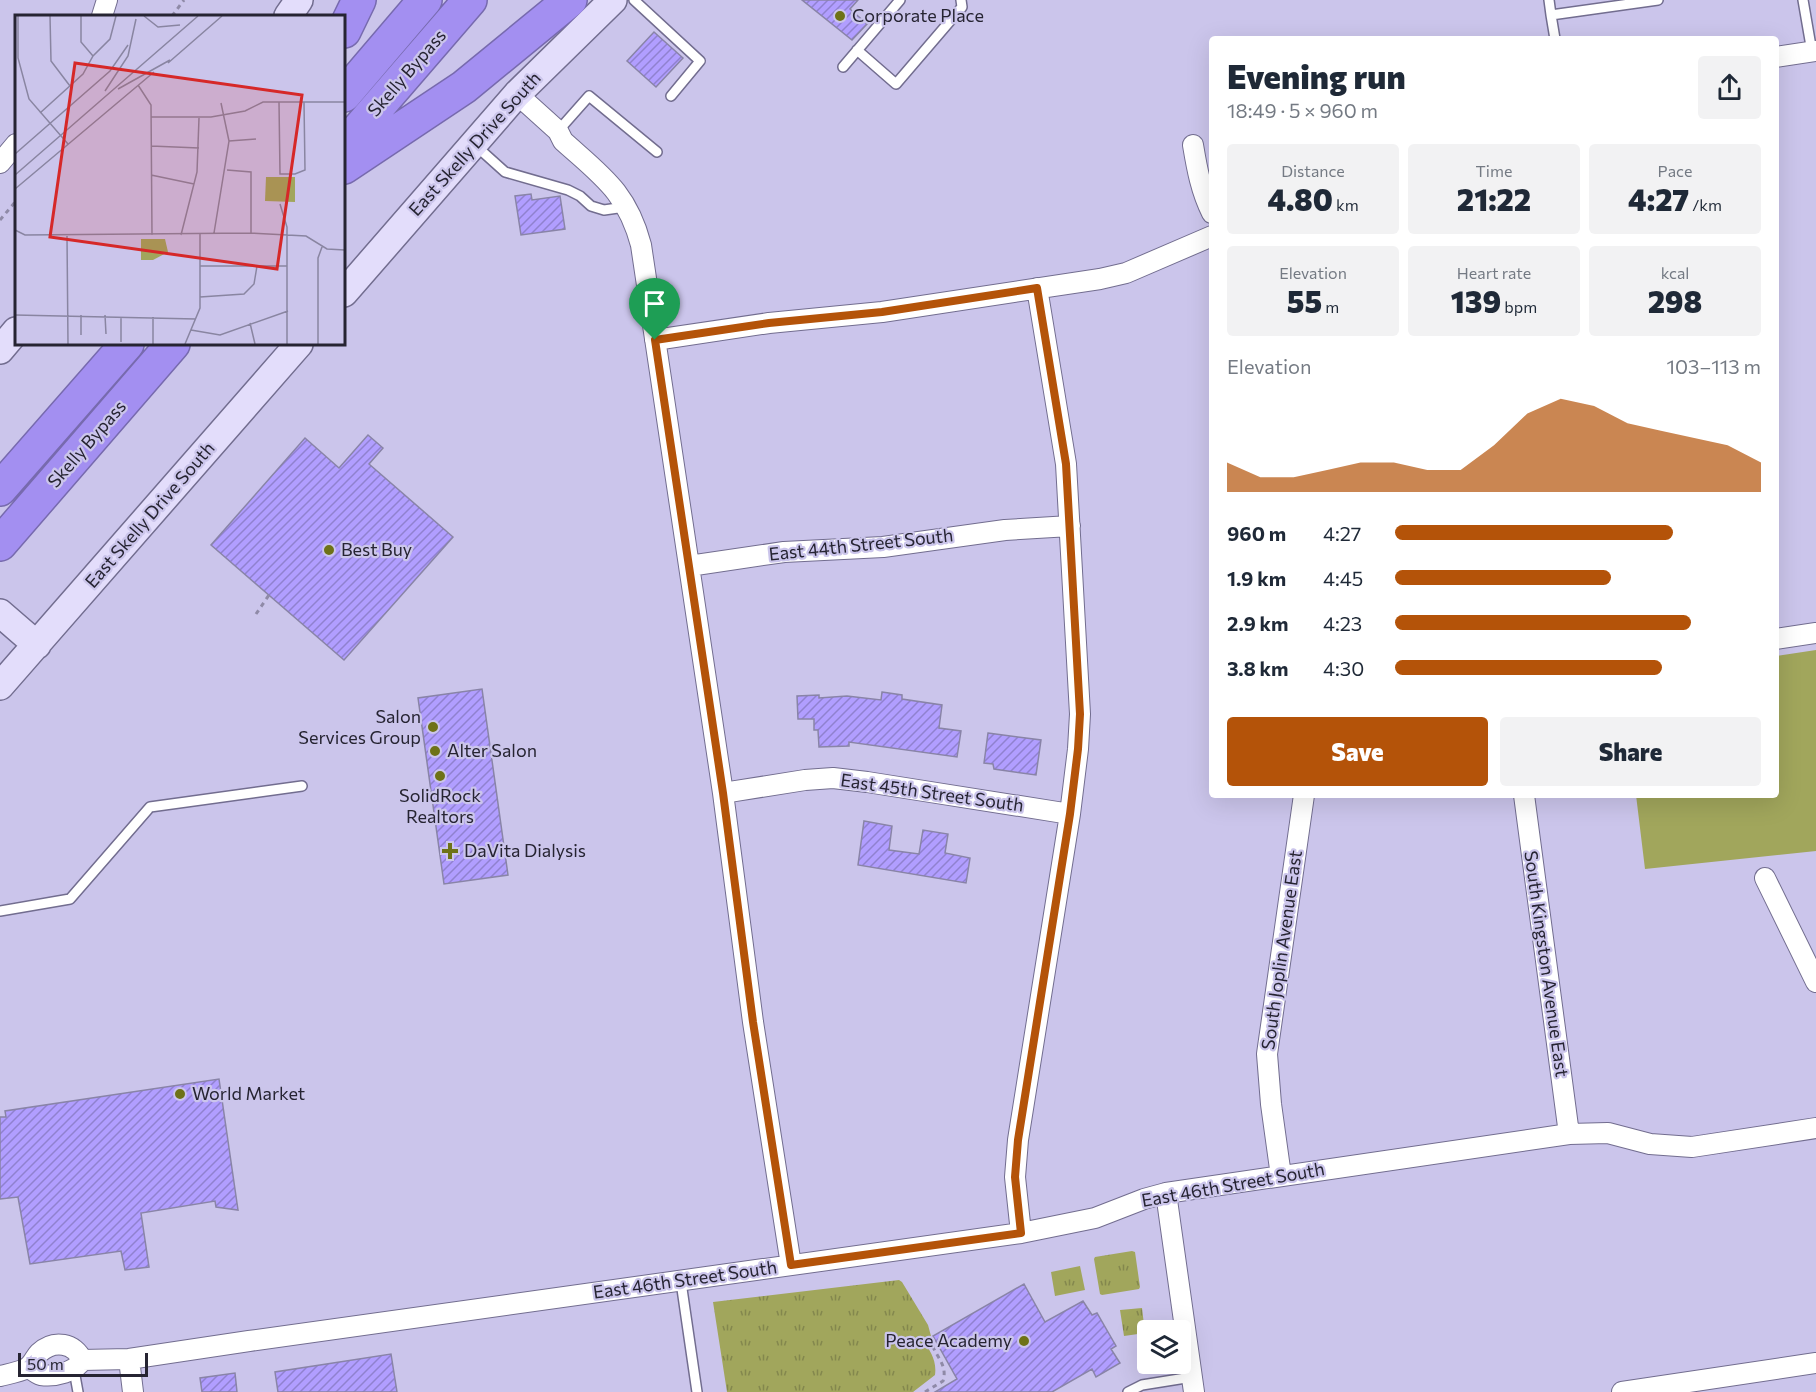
<!DOCTYPE html>
<meta charset="utf-8">
<style>
body{margin:0;font-family:Commissioner,sans-serif;background:#f2f2f3;color:#1f2937;height:100vh;display:flex;flex-direction:column;font-size:22px;white-space:nowrap}
*{box-sizing:border-box;margin:0}
p{font-size:20px;color:#747a83}
.icon{flex:none;width:33px;height:33px;fill:none;stroke:currentColor;stroke-width:2;stroke-linecap:round;stroke-linejoin:round}
.map{position:relative;flex:1;overflow:hidden}
.details{position:absolute;left:1209px;top:36px;width:570px;height:762px;display:flex;flex-direction:column;background:#fff;border-radius:6px;box-shadow:0 6px 24px #0002}
.details>*{flex:none}
.tools{position:absolute;left:1137px;top:1320px;display:grid;gap:12px}
.tools a{display:grid;place-items:center;width:54px;height:54px;border-radius:6px;background:#fff;box-shadow:0 6px 24px #0002;font-size:30px}
.scale{position:absolute;left:18px;bottom:15px;width:130px;box-sizing:border-box;padding-left:6px;border:3px solid #262432;border-top:0;font-size:16px;line-height:21px;white-space:nowrap;color:#262432;-webkit-text-stroke:4px #cbc5eb;paint-order:stroke}
.pin{position:absolute;display:grid;place-items:center;width:51px;height:51px;color:#fff;margin:-62px -26px;border-radius:50% 50% 50% 0;rotate:-45deg;box-shadow:0 0 6px #0007}
.pin .icon{rotate:45deg}
.round{display:grid;place-items:center;flex:none;width:63px;height:63px;border-radius:6px;background:#f2f2f3}
.overview{display:flex;align-items:center;justify-content:space-between;height:102px;padding:0 18px}
h1{font-size:33px;font-weight:800;line-height:45px}
.metrics{display:grid;grid-template-columns:repeat(3,1fr);gap:9px;height:102px;padding:6px 18px}
.metrics div{display:grid;align-content:center;border-radius:6px;background:#f2f2f3;text-align:center}
.metrics b{font-size:30px;font-weight:800}
.metrics small{font-size:16px;font-weight:400}
.metrics p{font-size:16px}
.chart{height:168px;padding:12px 18px}
.chart p{display:flex;justify-content:space-between}
.chart svg{width:100%;height:108px;margin-top:6px;fill:#b45309;opacity:.7}
.cta{display:flex;gap:12px;margin-top:auto;padding:12px 18px}
.cta a{flex:1;height:69px;border-radius:6px;background:#b45309;color:#fff;font-size:24px;font-weight:800;line-height:69px;text-align:center}
.cta a+a{background:#f2f2f3;color:#1f2937}
ul{padding:0 18px;list-style:none;font-size:20px}
li{display:grid;grid-template-columns:96px 72px 1fr;align-items:center;height:45px}
li i{height:15px;border-radius:8px;background:#b45309}
.map>svg:first-child{display:block}
.green{fill:#a1a65c}
.park{fill:url(#park-tufts)}
.building{fill:url(#building-hatch);stroke:#8984a7;stroke-width:1.5}
.lines{fill:none;stroke-linecap:round;stroke-linejoin:round}
.lane-casing{stroke:#726d8f;stroke-width:12}
.street-casing{stroke:#726d8f;stroke-width:22}
.secondary-casing{stroke:#726d8f;stroke-width:30}
.highway-casing{stroke:#776aae;stroke-width:36}
.path{stroke:#8f8aa7;stroke-width:3;stroke-dasharray:4.5 4.5;stroke-linecap:butt}
.lane{stroke:#fff;stroke-width:9}
.street{stroke:#fff;stroke-width:20}
.secondary{stroke:#e3ddfb;stroke-width:27}
.highway{stroke:#a38ff1;stroke-width:33}
.route-casing{stroke:#fff;stroke-width:12}
.route{stroke:#b45309;stroke-width:8}
.poi-dot{fill:#6e7217;stroke:#cbc5eb;stroke-width:2}
.labels{text-anchor:middle;stroke-width:4.5;stroke-linejoin:round;paint-order:stroke}
.poi-label{font-size:18px;fill:#262432;stroke:#cbc5eb;text-anchor:start}
.street-label{font-size:18px;fill:#262432;stroke:#cbc5eb}
.inset-road{fill:none;stroke:#8985a1;stroke-width:1.5}
.view{fill:#d62828;fill-opacity:0.15;stroke:#d62828;stroke-width:3}
.inset-edge{fill:none;stroke:#262432;stroke-width:3}
</style>
<div class="map">
<svg width="1816" height="1392" viewBox="0 0 1816 1392">
<defs>
<pattern id="park-tufts" width="24" height="20" patternUnits="userSpaceOnUse" patternTransform="scale(1.5)"><rect width="24" height="20" fill="#a1a65c"/><path d="M3 7l-1-3M5 7V3M7 7l1-3M15 17l-1-3M17 17v-4M19 17l1-3" fill="none" stroke="#83874d"/></pattern>
<pattern id="building-hatch" width="6" height="6" patternUnits="userSpaceOnUse" patternTransform="scale(1.5)"><rect width="6" height="6" fill="#b19eff"/><path d="M-1 1l2-2M0 6l6-6M5 7l2-2" fill="none" stroke="#9081cf"/></pattern>
</defs>
<rect width="100%" height="100%" fill="#cbc5eb"/>
<!-- green -->
<path class="green" d="M1816,650V851L1645,869L1636,795H1776V656Z"/>
<!-- park -->
<path class="park" d="M1132,1251L1135,1252L1140,1287L1139,1289L1102,1295L1100,1294L1094,1259L1095,1257Z
M1080,1266L1085,1290L1055,1296L1051,1272Z
M899,1280L902,1282L928,1325L931,1336L923,1340C930,1351 937,1360 935,1375L913,1392H727L713,1302Z
M1142,1308L1145,1333L1124,1336L1120,1310Z"/>
<!-- building -->
<path class="building" d="M802,0H858L850,9L867,24L852,40Z
M654,32L683,58L656,87L627,61Z
M531,194L532,200L560,196L565,229L521,235L515,196Z
M368,435L383,448L369,464L453,537L344,660L211,545L305,438L339,468Z
M482,689L508,875L444,884L418,698Z
M882,692L902,695V699L942,705L939,728L961,731L957,757L849,742V746L819,747L818,730H814V719H798L797,696L819,695V698L847,696L881,700Z
M988,733L1041,740L1036,775L994,769L993,764L984,763Z
M864,821L892,826L889,850L919,854L923,830L948,834L945,853L970,858L966,883L858,865Z
M219,1079L238,1210L216,1207L215,1201L141,1213L149,1267L125,1270L121,1251L30,1264L18,1197L0,1199V1117H6L5,1111Z
M1024,1284L1045,1322L1083,1301L1092,1315L1097,1313L1116,1346L1111,1349L1120,1363L1096,1377L1092,1369L1052,1392H935L957,1379L933,1336Z
M391,1354L397,1392H278L275,1372Z
M235,1373L237,1392H202L200,1378Z"/>
<g class="lines">
<!-- lane casing -->
<g class="lane-casing">
<path id="lane" d="M634,0L700,61L671,96
M1549,0L1551,15
M1803,0L1812,52
M1555,39L1551,15L1658,0
M857,50L896,84L962,7L961,0
M843,67L900,0
M558,131L589,96L657,152
M475,145L505,172L568,190L580,196L591,206L604,210L625,207
M0,911L70,899L150,807L302,786
M681,1282L697,1392
M74,1370L78,1392
M1128,1392L1142,1385L1192,1377"/>
</g>
<!-- street casing -->
<g class="street-casing">
<path id="street" d="M102,16L107,0
M1776,57L1816,51
M517,94L558,131L563,141C602,176 627,192 641,245L723,793L753,1022L791,1265
M1193,145C1197,169 1201,191 1212,213
M0,163L16,144
M655,340L769,323L882,312L1100,279L1126,273L1212,236
M689,566L784,552L883,547L1005,530L1070,526
M1776,639L1816,633
M723,793L805,780L833,778L867,782L1070,814
M1524,795L1569,1134
M1765,878L1816,982
M1281,1176L1271,1104L1267,1054L1304,795
M1166,1193L1194,1392
M1021,1233L1015,1177L1018,1140L1070,814L1078,749L1080,714L1066,464L1037,288
M129,1359L133,1392
M82,1360L129,1359L249,1341L1021,1233L1095,1218L1144,1199L1166,1193L1569,1134L1608,1133L1650,1144L1692,1147L1816,1128
M28,1367C32,1370 37,1374 41,1375C55,1377 76,1372 82,1360
M0,1376C8,1374 20,1372 27,1368C33,1364 35,1357 39,1353C54,1339 75,1343 82,1360
M1622,1392L1816,1363"/>
</g>
<!-- secondary casing -->
<g class="secondary-casing">
<path id="secondary" d="M288,16L299,0
M344,293L517,94L613,0
M0,350L16,331
M0,613L37,645
M0,686L299,344"/>
</g>
<!-- highway casing -->
<g class="highway-casing">
<path id="highway" d="M344,31L359,0
M344,95L425,0
M344,146L470,0
M344,167L464,87L570,0
M0,489L127,344
M0,544L173,344"/>
</g>
<!-- path -->
<path class="path" d="M172,16L184,0
M0,220L16,201
M256,614L269,595
M925,1392L943,1381C949,1362 930,1353 931,1336"/>
<!-- lane -->
<use href="#lane" class="lane"/>
<!-- street -->
<use href="#street" class="street"/>
<!-- secondary -->
<use href="#secondary" class="secondary"/>
<!-- highway -->
<use href="#highway" class="highway"/>
</g>
<g class="lines">
<!-- route casing -->
<g class="route-casing">
<path id="route" d="M1037,288L1066,464L1080,714L1078,749L1070,814L1018,1140L1015,1177L1021,1233L791,1265L753,1022L723,793L655,340L769,323L882,312Z"/>
</g>
<!-- route -->
<use href="#route" class="route"/>
</g>
<!-- markers -->
<g class="poi-dot">
<circle cx="840" cy="16" r="6"/>
<circle cx="329" cy="550" r="6"/>
<circle cx="433" cy="727" r="6"/>
<circle cx="435" cy="751" r="6"/>
<circle cx="440" cy="776" r="6"/>
<path d="M447 842h6v6h6v6h-6v6h-6v-6h-6v-6h6z"/>
<circle cx="180" cy="1094" r="6"/>
<circle cx="1024" cy="1341" r="6"/>
</g>
<g class="labels">
<!-- poi labels -->
<g class="poi-label">
<text x="852" y="22">Corporate Place</text>
<text x="341" y="556">Best Buy</text>
<text x="421" y="723" text-anchor="end">Salon<tspan x="421" dy="21">Services Group</tspan></text>
<text x="447" y="757">Alter Salon</text>
<text x="440" y="802" text-anchor="middle">SolidRock<tspan x="440" dy="21">Realtors</tspan></text>
<text x="464" y="857">DaVita Dialysis</text>
<text x="192" y="1100">World Market</text>
<text x="1012" y="1347" text-anchor="end">Peace Academy</text>
</g>
<!-- street labels -->
<g class="street-label">
<text transform="translate(407 73) rotate(-49)" y="6">Skelly Bypass</text>
<text transform="translate(475 144) rotate(-48)" y="6">East Skelly Drive South</text>
<text transform="translate(87 444) rotate(-49)" y="6">Skelly Bypass</text>
<text transform="translate(150 515) rotate(-49)" y="6">East Skelly Drive South</text>
<text transform="translate(861 545) rotate(-6)" y="6">East 44th Street South</text>
<text transform="translate(932 793) rotate(8)" y="6">East 45th Street South</text>
<text transform="translate(1282 950) rotate(-82)" y="6">South Joplin Avenue East</text>
<text transform="translate(1546 964) rotate(82)" y="6">South Kingston Avenue East</text>
<text transform="translate(1233 1185) rotate(-10)" y="6">East 46th Street South</text>
<text transform="translate(685 1280) rotate(-8)" y="6">East 46th Street South</text>
</g>
</g>
<!-- overview -->
<g transform="translate(15 15)">
<rect width="330" height="330" fill="#cbc5eb"/>
<path d="M251,162H280V187L250,186Z" fill="#a1a65c"/>
<path d="M126,224H150L153,237L138,245H126Z" fill="#a1a65c"/>
<path class="inset-road" d="M3,1V43L14,84L53,129M35,1L36,46L55,71M66,1V27L78,41M129,1L143,12L165,10M153,48L207,1M123,70L136,90L137,220M103,74L155,45M90,76L113,41L121,4M264,87L265,159H280L290,155L289,87M25,98L68,59L78,41L95,24L101,1M136,102H196L230,96L248,87H330M214,126L241,124M136,131L184,133M0,139L95,56L113,30M212,155L236,157V218M0,160L183,1M136,160L179,169M0,174L139,57M265,189L272,212V329M0,215L10,220L236,218L291,221L312,234L330,235M199,218L214,126L206,88M166,220L182,157L184,103M52,221L53,329M185,251H272M185,282L229,279L239,269L242,251M0,300L181,304M90,300L91,319M106,302V327M138,302V329M235,308L240,329M176,315L205,320L273,296M66,320V300M170,329L185,293V218M303,329V243L307,232"/>
<path class="view" d="M60,48L287,80L262,254L35,222Z"/>
<rect width="330" height="330" class="inset-edge"/>
</g>
</svg>
<div class="tools">
<a><svg class="icon" aria-label="layers" viewBox="0 0 24 24"><path d="M12 4l9 5-9 5-9-5zM3 14l9 5 9-5"/></svg></a>
</div>
<div class="scale">50 m</div>
<div class="pin" style="left:655px;top:340px;background:#1e9e55"><svg class="icon" aria-label="arrive" viewBox="0 0 24 24"><path d="M6 21V4h12l-3 4 3 4H6"/></svg></div>
<section class="details">
<div class="overview"><div><h1>Evening run</h1><p>18:49 · 5 × 960 m</p></div><a class="round"><svg class="icon" aria-label="share" viewBox="0 0 24 24"><path d="M12 15V3M7 8l5-5 5 5M5 13v7h14v-7"/></svg></a></div>
<div class="metrics">
<div><p>Distance</p><b>4.80<small> km</small></b></div>
<div><p>Time</p><b>21:22</b></div>
<div><p>Pace</p><b>4:27<small> /km</small></b></div>
</div>
<div class="metrics">
<div><p>Elevation</p><b>55<small> m</small></b></div>
<div><p>Heart rate</p><b>139<small> bpm</small></b></div>
<div><p>kcal</p><b>298</b></div>
</div>
<div class="chart"><p><span>Elevation</span>103–113 m</p>
<svg viewBox="0 0 160 44" preserveAspectRatio="none"><path d="M0 44V32L10 38L20 38L30 35L40 32L50 32L60 35L70 35L80 25L90 12L100 6L110 9L120 16L130 19L140 22L150 25L160 32V44z"/></svg>
</div>
<ul>
<li><b>960 m</b>4:27<i style="width:76%"></i></li>
<li><b>1.9 km</b>4:45<i style="width:59%"></i></li>
<li><b>2.9 km</b>4:23<i style="width:81%"></i></li>
<li><b>3.8 km</b>4:30<i style="width:73%"></i></li>
</ul>
<div class="cta"><a>Save</a><a>Share</a></div>
</section>
</div>
